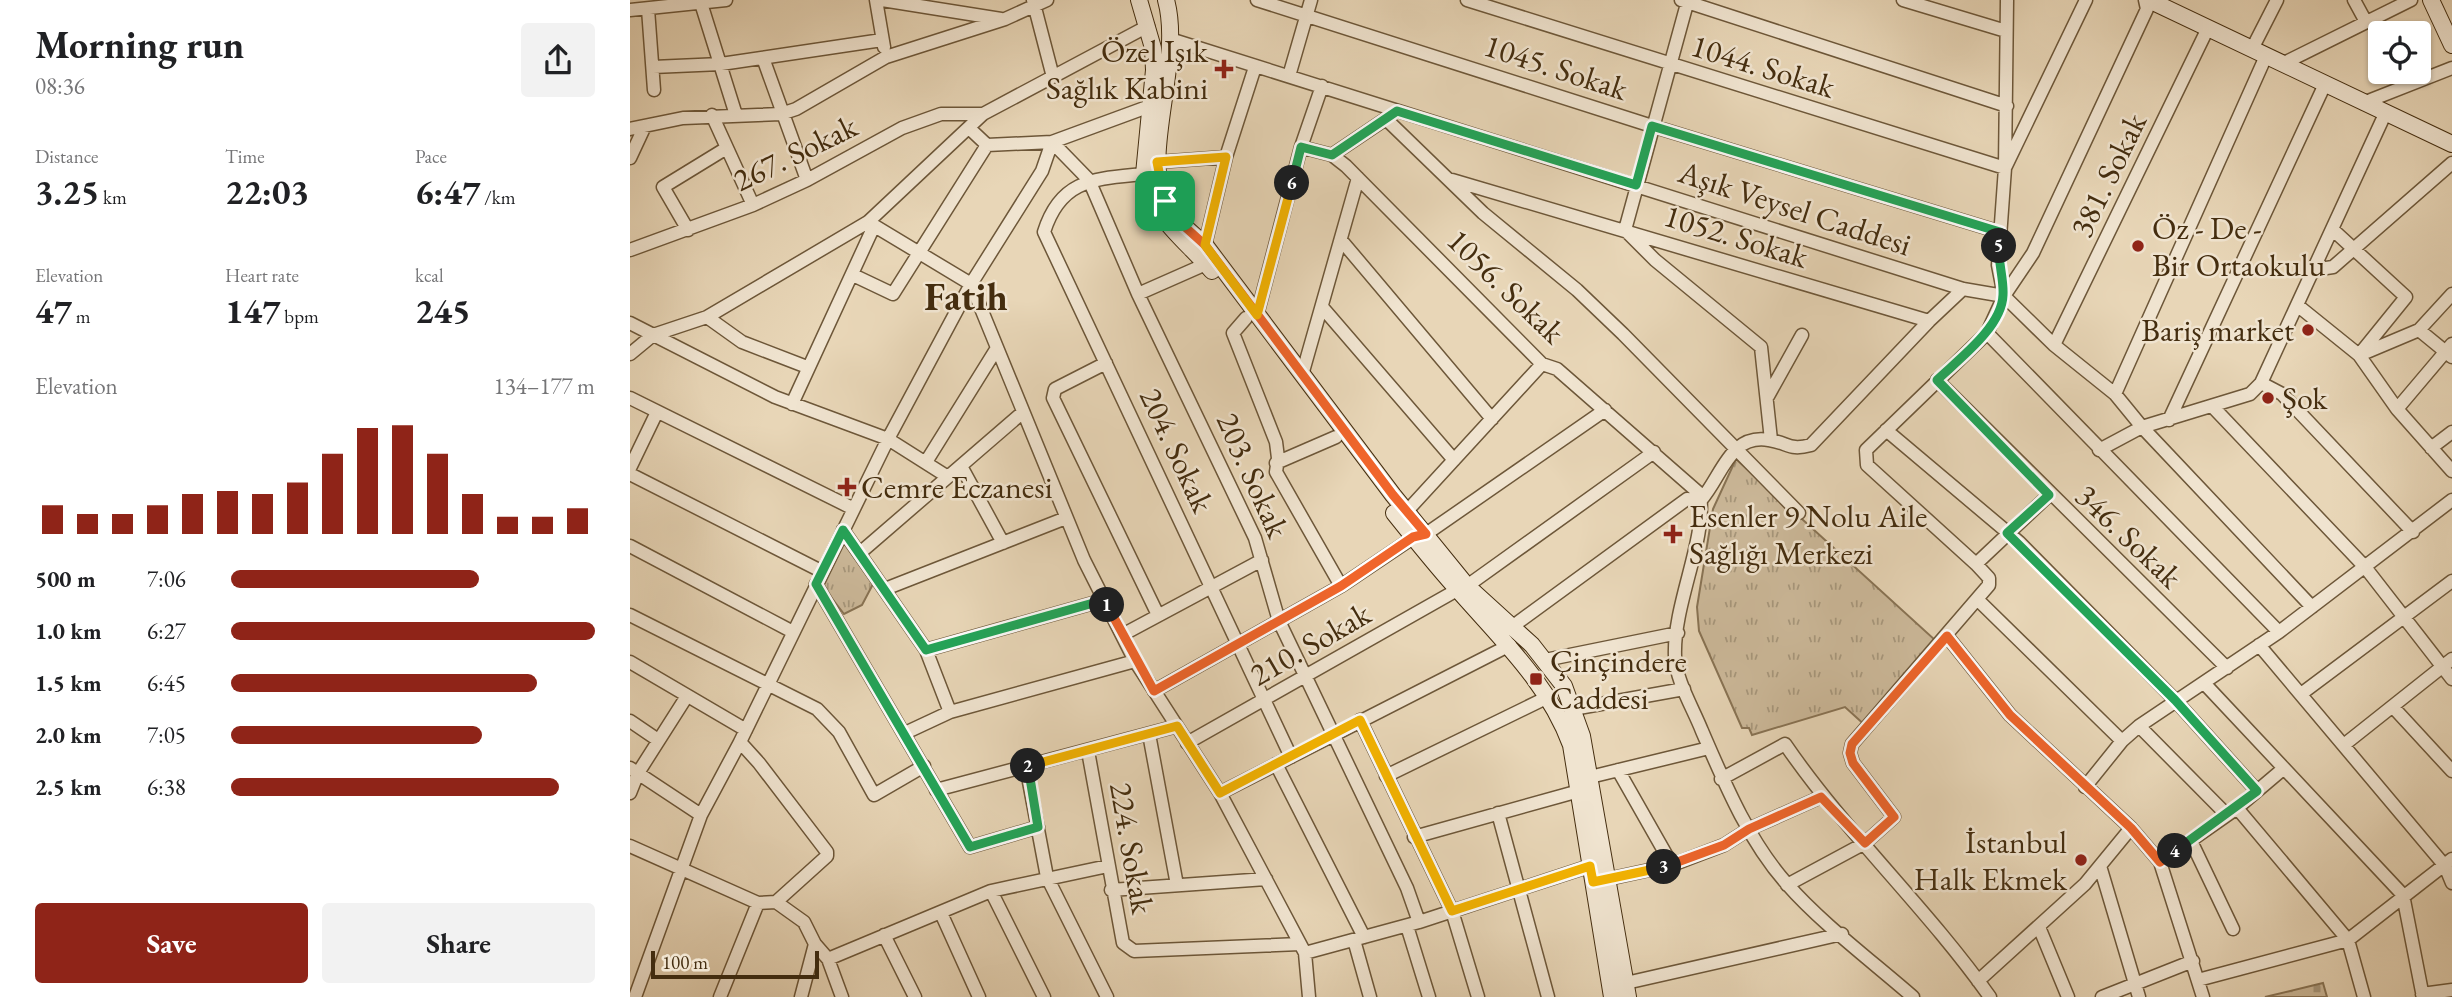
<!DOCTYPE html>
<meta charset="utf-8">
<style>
body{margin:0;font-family:"EB Garamond",serif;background:#f2f2f2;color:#202124;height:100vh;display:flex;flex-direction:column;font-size:26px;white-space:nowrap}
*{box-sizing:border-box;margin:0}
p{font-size:23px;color:#757577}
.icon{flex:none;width:38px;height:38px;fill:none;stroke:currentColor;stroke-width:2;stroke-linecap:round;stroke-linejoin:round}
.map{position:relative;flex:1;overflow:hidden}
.side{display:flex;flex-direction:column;background:#fff;width:630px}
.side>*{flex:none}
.buttons{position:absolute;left:1738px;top:21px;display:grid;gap:14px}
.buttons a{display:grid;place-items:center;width:63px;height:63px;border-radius:7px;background:#fff;box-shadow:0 2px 5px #0004;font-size:35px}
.scale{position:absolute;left:21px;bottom:18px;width:168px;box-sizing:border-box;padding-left:7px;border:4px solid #442d0f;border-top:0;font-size:19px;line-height:24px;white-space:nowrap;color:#442d0f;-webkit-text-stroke:5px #f0e4d0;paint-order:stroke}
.pin{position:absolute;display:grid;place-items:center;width:60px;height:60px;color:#fff;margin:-30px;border-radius:14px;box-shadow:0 4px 10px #0006}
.km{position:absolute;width:35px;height:35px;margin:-18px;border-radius:50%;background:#222;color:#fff;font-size:19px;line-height:35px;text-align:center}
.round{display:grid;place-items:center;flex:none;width:74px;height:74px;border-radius:7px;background:#f2f2f2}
.summary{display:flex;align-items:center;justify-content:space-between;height:119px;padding:0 35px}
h1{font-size:38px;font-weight:700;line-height:52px}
.metrics{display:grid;grid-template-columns:repeat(3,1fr);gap:10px;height:119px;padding:7px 35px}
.metrics div{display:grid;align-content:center}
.metrics b{font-size:35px;font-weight:700}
.metrics small{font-size:19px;font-weight:400}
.metrics p{font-size:19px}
.chart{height:196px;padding:14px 35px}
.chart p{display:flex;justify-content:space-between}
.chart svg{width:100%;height:126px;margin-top:7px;stroke:#8f2418;stroke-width:6}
.primary-button{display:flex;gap:14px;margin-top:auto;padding:14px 35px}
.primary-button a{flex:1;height:80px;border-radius:7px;background:#8f2418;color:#fff;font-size:28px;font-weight:700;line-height:80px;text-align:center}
.primary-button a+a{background:#f2f2f2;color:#202124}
ul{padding:0 35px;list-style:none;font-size:23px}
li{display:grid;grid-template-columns:112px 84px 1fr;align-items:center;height:52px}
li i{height:18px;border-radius:9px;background:#8f2418}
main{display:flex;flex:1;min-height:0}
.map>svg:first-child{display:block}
.cemetery{fill:url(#cemetery-stones);stroke:#887354;stroke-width:2}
.park{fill:url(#park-tufts);stroke:#887354;stroke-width:2}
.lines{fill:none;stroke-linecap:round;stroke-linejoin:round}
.minor-casing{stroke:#6d5739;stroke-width:15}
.secondary-casing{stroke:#442d0f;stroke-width:18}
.minor{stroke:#f0e4d0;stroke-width:12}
.secondary{stroke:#f0e4d0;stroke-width:16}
.split-1-casing{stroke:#fff;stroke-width:14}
.split-2-casing{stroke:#fff;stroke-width:14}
.split-3-casing{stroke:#fff;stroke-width:14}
.split-4-casing{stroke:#fff;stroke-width:14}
.split-5-casing{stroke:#fff;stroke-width:14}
.split-6-casing{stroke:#fff;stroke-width:14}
.split-7-casing{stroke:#fff;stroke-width:14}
.split-1{stroke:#f0652b;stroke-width:9}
.split-2{stroke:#22a559;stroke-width:9}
.split-3{stroke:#f5b400;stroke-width:9}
.split-4{stroke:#f0652b;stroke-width:9}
.split-5{stroke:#22a559;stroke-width:9}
.split-6{stroke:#22a559;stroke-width:9}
.split-7{stroke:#f5b400;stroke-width:9}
.poi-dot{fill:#8f2418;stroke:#f0e4d0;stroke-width:2.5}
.labels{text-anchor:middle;stroke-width:5;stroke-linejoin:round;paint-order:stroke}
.poi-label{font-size:32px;fill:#442d0f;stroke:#f0e4d0;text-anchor:start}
.street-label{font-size:32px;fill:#442d0f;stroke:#f0e4d0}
.district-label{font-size:38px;font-weight:bold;fill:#442d0f;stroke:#f0e4d0}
</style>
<main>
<section class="side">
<div class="summary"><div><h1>Morning run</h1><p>08:36</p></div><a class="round"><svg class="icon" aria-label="share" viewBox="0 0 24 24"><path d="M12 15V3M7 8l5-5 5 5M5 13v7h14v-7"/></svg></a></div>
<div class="metrics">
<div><p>Distance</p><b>3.25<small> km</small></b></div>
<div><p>Time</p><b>22:03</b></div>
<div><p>Pace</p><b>6:47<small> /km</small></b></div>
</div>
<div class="metrics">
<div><p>Elevation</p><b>47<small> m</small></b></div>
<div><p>Heart rate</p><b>147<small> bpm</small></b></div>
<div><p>kcal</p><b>245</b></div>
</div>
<div class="chart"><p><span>Elevation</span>134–177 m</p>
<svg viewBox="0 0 160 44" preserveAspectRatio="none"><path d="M5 44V34M15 44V37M25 44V37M35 44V34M45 44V30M55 44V29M65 44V30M75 44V26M85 44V16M95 44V7M105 44V6M115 44V16M125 44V30M135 44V38M145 44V38M155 44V35"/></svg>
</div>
<ul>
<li><b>500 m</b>7:06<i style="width:68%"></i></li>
<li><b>1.0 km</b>6:27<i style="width:100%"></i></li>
<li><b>1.5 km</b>6:45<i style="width:84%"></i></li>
<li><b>2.0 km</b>7:05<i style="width:69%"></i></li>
<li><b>2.5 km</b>6:38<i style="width:90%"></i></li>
</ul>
<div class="primary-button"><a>Save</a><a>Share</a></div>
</section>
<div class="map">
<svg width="1822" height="997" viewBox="0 0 1822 997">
<defs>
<pattern id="cemetery-stones" width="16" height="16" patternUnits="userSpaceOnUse" patternTransform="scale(1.75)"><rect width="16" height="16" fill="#ccb99a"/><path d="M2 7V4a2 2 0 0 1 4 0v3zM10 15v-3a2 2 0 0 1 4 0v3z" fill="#a7977c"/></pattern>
<pattern id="park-tufts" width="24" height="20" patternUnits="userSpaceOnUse" patternTransform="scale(1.75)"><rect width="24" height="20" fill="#ccb99a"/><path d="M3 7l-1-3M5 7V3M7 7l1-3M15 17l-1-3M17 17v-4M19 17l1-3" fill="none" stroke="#a7977c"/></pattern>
</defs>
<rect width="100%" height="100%" fill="#e8d6b7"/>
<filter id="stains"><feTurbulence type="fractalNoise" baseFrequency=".00286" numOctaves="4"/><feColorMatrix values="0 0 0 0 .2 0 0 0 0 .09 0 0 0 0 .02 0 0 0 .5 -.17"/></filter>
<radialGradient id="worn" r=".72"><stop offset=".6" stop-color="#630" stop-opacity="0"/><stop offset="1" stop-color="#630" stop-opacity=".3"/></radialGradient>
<!-- cemetery -->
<path class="cemetery" d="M1693,983L1697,997H1635Z"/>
<!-- park -->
<path class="park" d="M1106,459L1305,640L1237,727L1215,707L1122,735L1119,728H1112L1069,631L1067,607L1083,509Z
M213,542L243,584L232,605L214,614L191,584Z"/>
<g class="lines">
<!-- minor casing -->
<g class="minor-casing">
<path id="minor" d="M70,0L106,115
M246,0L254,47
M252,0L371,19
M403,0L423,77
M627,0L1022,126L1370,232
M837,0L1375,168L1456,0
M1051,0L1377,106
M1058,0L995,230L1025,260L1131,347L1141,440
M1273,0L1376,31
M1724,0L1736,22
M18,9L24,90
M0,10L96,0
M540,39L1333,289L1374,296
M1622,49L1647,0
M133,58L177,180
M1652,64L1781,0
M23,67L91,64L252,40
M659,76L681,0
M1733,103L1822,68
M82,115L123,205
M756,119L853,213L947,290L993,334L1169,513
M0,129L53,118L151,114L166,109L256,57L375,19L417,0
M340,129L357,145L422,142L459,180L508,294L625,538L649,621L777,888L789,922
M671,147L702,155L716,166L912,364L927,369L1070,494C1077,540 1043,604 1045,656C1046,681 1063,708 1072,731C1095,784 1118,840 1157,884C1191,923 1243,962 1283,997
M702,155L760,116
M0,158L14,128
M527,162L596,157
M514,174C466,179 431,178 414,232L661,757
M822,180L1299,321
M238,222L341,284L454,560L505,661L590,793L675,953L679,997
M1702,229L1776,297L1729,355
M58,230L33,187L95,149
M711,240L862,419
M575,245L596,157L625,67
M0,250L123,205L177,180L272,128L311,114H353
M1683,270L1703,267L1822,163
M223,275L263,294L357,145
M508,294L576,264
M1374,296L1424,345L1485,394L1512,427L1682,607
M1374,296L1403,253L1517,9L1515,0
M1667,305L1729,355L1767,409L1822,471
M692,307L824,460
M627,315L671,147L692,86
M77,317L112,342L177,367
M616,318L603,333L646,442L648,458L646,472L711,586
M0,323L145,397L258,439L318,477
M1789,330L1822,294
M1357,333L1649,632
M1424,345L1578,28
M0,354L23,335L77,317L238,222L353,114L518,26
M1732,354L1789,330L1822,357
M476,363L425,389L423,398L528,615
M672,375L728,178
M1307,380L1597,668
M1631,383L1652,394L1783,532
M1485,394L1636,56
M1138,396L1172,335
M0,398L222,508
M162,404L244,226
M1582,406L1735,567L1822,679
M1767,409L1822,344
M1539,420L1695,84
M1256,430L1389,542L1545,700L1627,791
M1801,448L1822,432
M1469,450L1512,427L1620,394L1631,383L1755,114
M296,462L367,348
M646,463L706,437
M331,466L373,543
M0,468L27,412
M0,474L193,572
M1071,500C1092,476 1100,433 1139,440C1159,443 1159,451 1181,445L1299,321L1333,289
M777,511L912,364
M213,530L296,650L320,712
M796,534L975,410
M0,546L163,632
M231,552L392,413
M1346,564L1419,495
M186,584L340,847L408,827
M837,586L1024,452
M255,589L436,518
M1347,599L1492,741
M0,615L187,709L209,732L244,795L294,766
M883,626L1057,499L1071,500
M492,635L632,560
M1317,636L1380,715L1501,828L1530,862L1573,997
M1629,645L1815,866L1822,883
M296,650L474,600
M915,660L1048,633
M0,662L116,730
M1574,683L1773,895L1793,997
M524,691L711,586L784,537
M1671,694L1822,581
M1763,707L1822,771
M943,709L1054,689
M730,720L822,911L848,997
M0,721L28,740
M1509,726L1597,815
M275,733L320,712L505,661
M519,734L547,885
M110,742L129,763L197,852V856L146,902
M557,743L827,590
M1715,744L1822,659
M458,751L493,943L504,951L670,944
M646,764L734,937
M396,766L417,877L477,997
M0,768L71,815
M988,770L1042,865
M756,776L918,697
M960,777L1079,748
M1091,779L1155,744C1216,833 1297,908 1360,997
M1455,787L1492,741L1509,726L1649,632L1822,500
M306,790L547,726
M0,793L8,773L57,696
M590,793L880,645
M1607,808L1718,940L1734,997
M868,813L918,997
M784,837L949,791
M1561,841L1603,929
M0,846L128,903L146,902L174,922L185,944L198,959L212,997
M1530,862L1607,808L1653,769
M1470,866L1509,997
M978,879L1042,865L1094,845L1119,829L1191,797
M1157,885L1235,843L1264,817L1223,763L1220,753L1222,744L1359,585V578L1346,564L1237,465L1236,450L1357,333L1374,296L1368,265L1375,168L1377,0
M481,890L636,879
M361,891L414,997
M311,913L349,997
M777,926L799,997
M1409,927L1438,997
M254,935L285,997
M724,940L740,997
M675,953L789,922L960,866
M198,959L361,891L478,866
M1568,980L1718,940L1822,859
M1348,981L1455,884L1501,828
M996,983L1212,934
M1792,994L1822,990
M5,997L71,815L110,742L258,439L341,284L412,171L422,142L520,106
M90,997L128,903
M171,997L185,944
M1472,997L1563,961"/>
</g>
<!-- secondary casing -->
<g class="secondary-casing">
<path id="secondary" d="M509,0L523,48L524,70L514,174C522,219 554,238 582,271
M536,0C553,61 511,154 535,202C544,220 561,232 575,245L763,495L837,586L902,645L934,686L952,736L998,997
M1519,0L1822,144
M1801,0L1822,45
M764,513C785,539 806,566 829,591C872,640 918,683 941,745L982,997"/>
</g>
<!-- minor -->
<use href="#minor" class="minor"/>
<!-- secondary -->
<use href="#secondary" class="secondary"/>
</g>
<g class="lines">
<!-- split-1 casing -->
<g class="split-1-casing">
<path id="split-1" d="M477,605L524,691L711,586L783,537L796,534L763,495L575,245L544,217L535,201"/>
</g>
<!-- split-2 casing -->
<g class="split-2-casing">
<path id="split-2" d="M398,766L408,827L340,847L186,584L213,530L296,650L474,600L477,605"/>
</g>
<!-- split-3 casing -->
<g class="split-3-casing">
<path id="split-3" d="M398,766L547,726L590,793L730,720L822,911L960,866L963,882L1034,867"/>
</g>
<!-- split-4 casing -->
<g class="split-4-casing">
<path id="split-4" d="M1034,867L1094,845L1119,829L1191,797L1235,843L1264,817L1223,763L1220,753L1222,744L1317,636L1380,715L1501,828L1530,862L1545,851"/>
</g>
<!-- split-5 casing -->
<g class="split-5-casing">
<path id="split-5" d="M1369,246C1368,263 1374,279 1373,295C1372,327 1329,359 1307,380L1419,495L1377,533L1545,700L1627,791L1545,851"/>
</g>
<!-- split-6 casing -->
<g class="split-6-casing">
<path id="split-6" d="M662,183L671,147L702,155L767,111L1006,185L1022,126L1370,232L1369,246"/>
</g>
<!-- split-7 casing -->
<g class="split-7-casing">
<path id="split-7" d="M535,201L527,162L596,157L575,245L627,315L662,183"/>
</g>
<!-- split-1 -->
<use href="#split-1" class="split-1"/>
<!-- split-2 -->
<use href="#split-2" class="split-2"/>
<!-- split-3 -->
<use href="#split-3" class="split-3"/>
<!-- split-4 -->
<use href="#split-4" class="split-4"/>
<!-- split-5 -->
<use href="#split-5" class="split-5"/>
<!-- split-6 -->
<use href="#split-6" class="split-6"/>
<!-- split-7 -->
<use href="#split-7" class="split-7"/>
</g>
<!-- markers -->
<g class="poi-dot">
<path d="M590.5 58.5h7v7h7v7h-7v7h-7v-7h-7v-7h7z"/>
<circle cx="1508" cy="246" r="7"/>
<circle cx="1678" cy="330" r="7"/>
<circle cx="1638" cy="398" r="7"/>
<path d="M213.5 476.5h7v7h7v7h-7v7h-7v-7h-7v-7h7z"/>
<path d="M1039.5 523.5h7v7h7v7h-7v7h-7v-7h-7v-7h7z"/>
<rect x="899" y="672" width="14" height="14" rx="3.5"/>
<circle cx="1451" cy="860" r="7"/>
</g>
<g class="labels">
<!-- poi labels -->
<g class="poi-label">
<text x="578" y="62" text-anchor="end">Özel Işık<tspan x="578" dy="37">Sağlık Kabini</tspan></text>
<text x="1522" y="239">Öz - De -<tspan x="1522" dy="37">Bir Ortaokulu</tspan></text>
<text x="1664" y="341" text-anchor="end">Bariş market</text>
<text x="1652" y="409">Şok</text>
<text x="231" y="498">Cemre Eczanesi</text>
<text x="1059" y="527">Esenler 9 Nolu Aile<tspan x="1059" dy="37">Sağlığı Merkezi</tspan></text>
<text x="920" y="672">Çinçindere<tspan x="920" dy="37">Caddesi</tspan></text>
<text x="1437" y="853" text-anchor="end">İstanbul<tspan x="1437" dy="37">Halk Ekmek</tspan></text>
</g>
<!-- street labels -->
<g class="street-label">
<text transform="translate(1133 66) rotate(17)" y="11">1044. Sokak</text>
<text transform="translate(926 67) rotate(18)" y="11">1045. Sokak</text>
<text transform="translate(165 153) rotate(-26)" y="11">267. Sokak</text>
<text transform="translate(1478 175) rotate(-64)" y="11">381. Sokak</text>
<text transform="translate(1165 208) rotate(18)" y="11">Aşık Veysel Caddesi</text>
<text transform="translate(1106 236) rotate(17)" y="11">1052. Sokak</text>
<text transform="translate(876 286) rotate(44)" y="11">1056. Sokak</text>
<text transform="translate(547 450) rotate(65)" y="11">204. Sokak</text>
<text transform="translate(623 475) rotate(66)" y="11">203. Sokak</text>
<text transform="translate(1499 536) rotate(44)" y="11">346. Sokak</text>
<text transform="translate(680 644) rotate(-30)" y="11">210. Sokak</text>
<text transform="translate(502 848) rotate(80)" y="11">224. Sokak</text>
</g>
<!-- district labels -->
<g class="district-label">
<text x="336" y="310">Fatih</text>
</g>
</g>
<rect width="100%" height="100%" filter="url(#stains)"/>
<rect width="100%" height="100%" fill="url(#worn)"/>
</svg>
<div class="buttons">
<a><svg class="icon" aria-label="locate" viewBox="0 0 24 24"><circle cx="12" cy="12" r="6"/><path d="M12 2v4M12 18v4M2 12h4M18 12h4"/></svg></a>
</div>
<div class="scale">100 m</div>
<div class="pin" style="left:535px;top:201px;background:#1e9e55"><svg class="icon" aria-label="arrive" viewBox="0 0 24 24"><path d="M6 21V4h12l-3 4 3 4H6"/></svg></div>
<b class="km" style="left:477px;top:605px">1</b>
<b class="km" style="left:398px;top:766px">2</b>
<b class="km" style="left:1034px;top:867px">3</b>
<b class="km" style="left:1545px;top:851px">4</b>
<b class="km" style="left:1369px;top:246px">5</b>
<b class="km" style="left:662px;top:183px">6</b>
</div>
</main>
